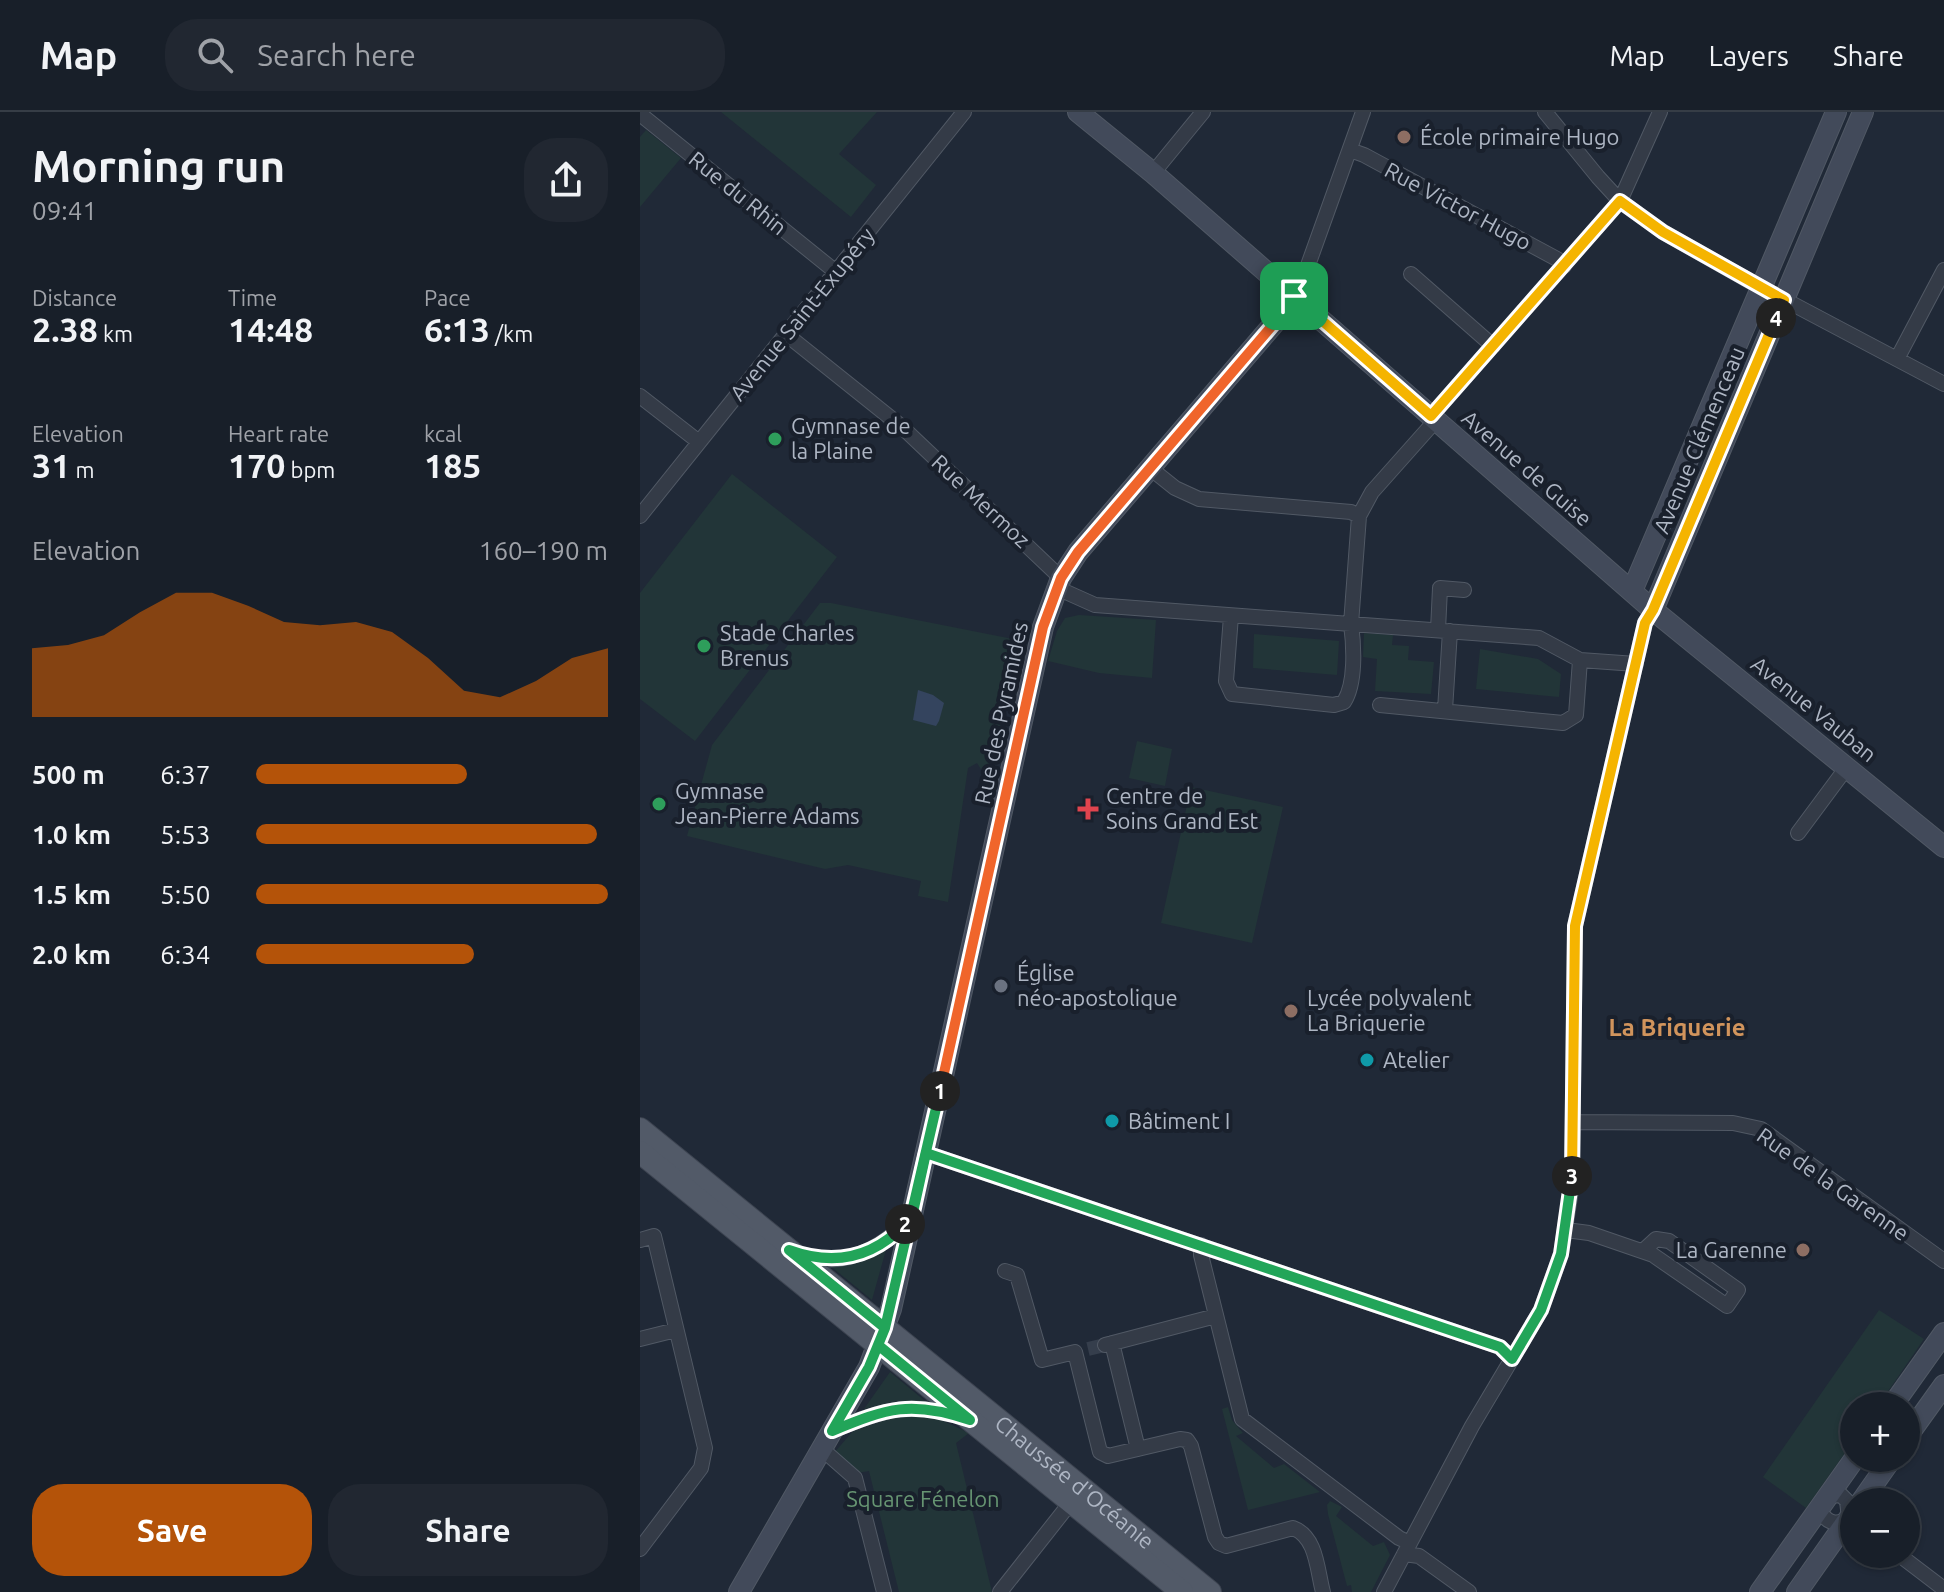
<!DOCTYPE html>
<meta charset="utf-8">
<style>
body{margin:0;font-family:Ubuntu,sans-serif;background:#212731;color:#f1f3f6;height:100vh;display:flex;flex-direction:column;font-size:30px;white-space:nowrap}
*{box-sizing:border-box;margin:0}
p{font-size:26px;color:#9fa2a8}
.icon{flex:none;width:44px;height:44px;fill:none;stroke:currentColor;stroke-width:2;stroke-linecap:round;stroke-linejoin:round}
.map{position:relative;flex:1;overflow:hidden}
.drawer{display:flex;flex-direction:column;background:#181f29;width:640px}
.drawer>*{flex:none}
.fabs{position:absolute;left:1200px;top:1280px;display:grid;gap:16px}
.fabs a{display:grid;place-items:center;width:80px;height:80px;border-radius:50%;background:#181f29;box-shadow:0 2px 6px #0004,0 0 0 2px #363d46;font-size:40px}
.pin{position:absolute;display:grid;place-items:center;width:68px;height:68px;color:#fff;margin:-34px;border-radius:16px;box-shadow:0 4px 12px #0006}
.km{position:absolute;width:40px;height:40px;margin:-20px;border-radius:50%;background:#222;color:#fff;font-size:22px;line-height:40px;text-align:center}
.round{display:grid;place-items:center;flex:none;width:84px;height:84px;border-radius:32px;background:#212731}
.headline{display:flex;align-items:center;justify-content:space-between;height:136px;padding:0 32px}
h1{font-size:44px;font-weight:600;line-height:60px}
.figures{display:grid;grid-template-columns:repeat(3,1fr);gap:12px;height:136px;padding:8px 32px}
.figures div{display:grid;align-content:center}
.figures b{font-size:34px;font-weight:600}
.figures small{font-size:22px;font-weight:400}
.figures p{font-size:22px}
.chart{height:224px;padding:16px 32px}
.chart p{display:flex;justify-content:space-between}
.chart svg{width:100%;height:144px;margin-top:8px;fill:#b45309;opacity:.7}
.cta{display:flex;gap:16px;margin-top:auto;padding:16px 32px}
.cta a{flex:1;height:92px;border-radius:32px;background:#b45309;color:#fff;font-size:32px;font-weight:600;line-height:92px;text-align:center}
.cta a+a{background:#212731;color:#f1f3f6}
ul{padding:0 32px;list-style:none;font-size:26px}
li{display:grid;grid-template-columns:128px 96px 1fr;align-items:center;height:60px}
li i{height:20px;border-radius:10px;background:#b45309}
header{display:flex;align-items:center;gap:48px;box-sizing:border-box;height:112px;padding:0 40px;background:#181f29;border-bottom:2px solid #363d46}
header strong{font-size:38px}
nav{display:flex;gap:44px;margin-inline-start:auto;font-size:28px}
.search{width:560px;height:72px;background:#212731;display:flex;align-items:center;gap:20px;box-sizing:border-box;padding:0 28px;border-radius:32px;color:#9fa2a8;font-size:30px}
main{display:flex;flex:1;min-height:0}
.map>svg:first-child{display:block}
.green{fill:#223538}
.water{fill:#34445e}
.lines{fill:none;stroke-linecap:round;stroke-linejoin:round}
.street-tunnel{stroke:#353e4c;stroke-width:14;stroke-dasharray:14 7;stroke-linecap:butt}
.street-casing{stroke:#515965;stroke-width:16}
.secondary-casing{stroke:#515965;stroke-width:22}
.primary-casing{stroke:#3d4451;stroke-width:24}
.street{stroke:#343b47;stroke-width:14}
.secondary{stroke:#424a5a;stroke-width:20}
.primary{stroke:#525a68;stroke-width:22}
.split-1-casing{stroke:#fff;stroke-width:16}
.split-2-casing{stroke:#fff;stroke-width:16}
.split-3-casing{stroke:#fff;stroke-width:16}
.split-4-casing{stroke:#fff;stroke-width:16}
.split-5-casing{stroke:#fff;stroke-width:16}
.split-1{stroke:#f0652b;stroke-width:10}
.split-2{stroke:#22a559;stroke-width:10}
.split-3{stroke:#22a559;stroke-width:10}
.split-4{stroke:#f5b400;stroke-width:10}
.split-5{stroke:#f5b400;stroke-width:10}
.education-dot{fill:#8d6e63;stroke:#19202c;stroke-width:3}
.leisure-dot{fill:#2e9e5b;stroke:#19202c;stroke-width:3}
.health-dot{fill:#e0444e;stroke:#19202c;stroke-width:3}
.worship-dot{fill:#6b7280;stroke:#19202c;stroke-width:3}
.culture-dot{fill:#0f9aa8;stroke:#19202c;stroke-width:3}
.labels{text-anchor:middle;stroke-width:8;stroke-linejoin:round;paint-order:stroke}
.poi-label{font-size:22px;fill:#aeb6c4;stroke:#19202c;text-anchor:start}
.street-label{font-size:22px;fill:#aeb6c4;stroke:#19202c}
.park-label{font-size:22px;fill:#669472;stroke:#19202c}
.neighbourhood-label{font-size:24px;font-weight:bold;fill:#d1945c;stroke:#19202c}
</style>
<header>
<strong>Map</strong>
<div class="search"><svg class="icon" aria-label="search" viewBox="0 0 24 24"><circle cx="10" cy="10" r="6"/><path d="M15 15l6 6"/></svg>Search here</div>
<nav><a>Map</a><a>Layers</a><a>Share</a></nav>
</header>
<main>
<section class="drawer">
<div class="headline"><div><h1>Morning run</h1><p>09:41</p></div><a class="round"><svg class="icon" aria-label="share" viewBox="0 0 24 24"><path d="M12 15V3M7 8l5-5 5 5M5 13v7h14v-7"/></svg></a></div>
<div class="figures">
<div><p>Distance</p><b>2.38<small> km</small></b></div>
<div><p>Time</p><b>14:48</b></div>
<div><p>Pace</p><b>6:13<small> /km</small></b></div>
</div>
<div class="figures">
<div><p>Elevation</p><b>31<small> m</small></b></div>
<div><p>Heart rate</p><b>170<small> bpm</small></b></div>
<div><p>kcal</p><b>185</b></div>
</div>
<div class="chart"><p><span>Elevation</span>160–190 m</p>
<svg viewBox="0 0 160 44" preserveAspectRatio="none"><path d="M0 44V23L10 22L20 19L30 12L40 6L50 6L60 10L70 15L80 16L90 15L100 18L110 26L120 36L130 38L140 33L150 26L160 23V44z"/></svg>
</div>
<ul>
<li><b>500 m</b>6:37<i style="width:60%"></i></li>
<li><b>1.0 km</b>5:53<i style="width:97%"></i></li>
<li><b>1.5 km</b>5:50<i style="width:100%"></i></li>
<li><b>2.0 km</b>6:34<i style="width:62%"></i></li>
</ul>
<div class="cta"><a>Save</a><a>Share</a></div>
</section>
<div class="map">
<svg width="1304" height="1480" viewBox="0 0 1304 1480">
<rect width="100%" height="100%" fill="#202937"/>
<!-- green -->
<path class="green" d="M81,0H237L199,42L236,73L211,105Z
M6,18L41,46L0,95V25Z
M92,362L197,445L55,629L0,587V481Z
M180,491H191L378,528L352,656L344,662L337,651L328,656L308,790L278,784L281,769L208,753L185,757L47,724L72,633Z
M439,503L516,508L512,566L459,561L408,549L417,519L425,506Z
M724,521L753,523L752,533L769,534L768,548L794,550L791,582L735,579L737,547L723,545Z
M614,522L699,529L697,563L613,556Z
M840,537L898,547L921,562L919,585L836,577Z
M497,629L532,637L525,674L489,666Z
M551,675L643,695L612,831L521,811Z
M247,1134L232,1188L188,1152C210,1150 230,1148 247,1134Z
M1239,1198L1284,1227L1238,1294H1214V1328L1166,1396L1123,1365Z
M250,1260L285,1289H257L224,1297Z
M588,1295L592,1308L603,1321L596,1324L634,1356L644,1352L680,1380L608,1398L582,1297Z
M262,1302L293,1304L329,1321L316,1331L352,1480H259L229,1359L217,1361L194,1341L213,1319Z
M690,1389L702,1395L696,1404L733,1434L744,1430L750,1443L731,1480H712L711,1473L707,1474L688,1402L687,1393Z"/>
<!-- water -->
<path class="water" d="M278,578L293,583L304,591L299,609L296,614L273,608Z"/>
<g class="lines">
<!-- street-tunnel -->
<path class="street-tunnel" d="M448,1237L465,1233"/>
<!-- street casing -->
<g class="street-casing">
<path id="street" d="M905,0L958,65L980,89L1023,120L1113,171L1304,272
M0,2L196,160
M710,38L724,43L917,147L924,154
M513,61L563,0
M771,162L853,234
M654,184L662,170L723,0
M147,223L262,315L421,466
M1257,247L1304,158
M0,284L59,330
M791,304L980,89L1020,0
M510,356L535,376L559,387L711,400L719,404
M0,404L324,0
M417,476L455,493L899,526L940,548L996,552
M591,504L586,569L592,582L694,593L704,590C716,571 714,534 711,512L719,404L732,380L796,308
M798,518L800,476L824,478
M740,593L923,611L936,603L940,548
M805,598L810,519
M1158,721L1207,655
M933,1010L1093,1011L1121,1017L1304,1149
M286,1041L860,1235L872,1247
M926,1118L949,1121L1013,1143L1087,1194L1098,1178L1029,1129L1016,1127L1003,1139
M0,1128L14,1124L65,1336L61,1356L0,1437
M561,1133V1143L602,1307L759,1426L770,1431
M159,1142C204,1158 241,1137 272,1105
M365,1159L377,1163L402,1248L435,1240L460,1340L468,1344L540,1327L547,1328L551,1334L575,1425L579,1431L586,1434L653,1416C677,1425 677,1458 683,1480
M0,1227L36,1218
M472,1231L498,1337
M465,1233L576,1204
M192,1319C237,1300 269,1288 318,1304
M182,1337L215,1366L244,1480
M1182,1393V1402C1190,1413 1199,1412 1209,1406L1207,1389L1201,1383L1188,1384
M764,1442L779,1444L829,1480
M1258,1442L1304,1477
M360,1480L431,1390
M744,1480L832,1314L901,1198L921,1142L932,1072L935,814L1005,511L1013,498"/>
</g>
<!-- secondary casing -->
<g class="secondary-casing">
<path id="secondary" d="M438,0L513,61L1013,498L1304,735
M992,479L1196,0
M1013,498L1223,0
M1252,1294L1304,1221
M1266,1326L1304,1273
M1221,1390L1252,1346
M99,1480L229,1255L251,1197L403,515L421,466L438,440L643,201L654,184
M1120,1480L1215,1346
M1157,1480L1214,1399"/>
</g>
<!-- primary casing -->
<g class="primary-casing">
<g id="primary">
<path id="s1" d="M0,1017L570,1480"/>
<path d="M0,1040L542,1480"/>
</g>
</g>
<!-- street -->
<use href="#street" class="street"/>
<!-- secondary -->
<use href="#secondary" class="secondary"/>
<!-- primary -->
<use href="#primary" class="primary"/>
</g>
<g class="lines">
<!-- split-1 casing -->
<g class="split-1-casing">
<path id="split-1" d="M300,979L403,515L421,466L438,440L643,201L654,184"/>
</g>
<!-- split-2 casing -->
<g class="split-2-casing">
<path id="split-2" d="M265,1112C232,1147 193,1154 149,1138L245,1216L238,1233L330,1308C271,1288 248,1296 192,1319L229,1255L245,1216L300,979"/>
</g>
<!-- split-3 casing -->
<g class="split-3-casing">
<path id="split-3" d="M265,1112L272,1105L286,1041L860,1235L872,1247L901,1198L921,1142L932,1064"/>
</g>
<!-- split-4 casing -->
<g class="split-4-casing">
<path id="split-4" d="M932,1064L935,814L1005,511L1013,498L1136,206"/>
</g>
<!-- split-5 casing -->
<g class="split-5-casing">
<path id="split-5" d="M654,184L791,304L980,89L1023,120L1144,188L1136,206"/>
</g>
<!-- split-1 -->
<use href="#split-1" class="split-1"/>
<!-- split-2 -->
<use href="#split-2" class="split-2"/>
<!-- split-3 -->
<use href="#split-3" class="split-3"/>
<!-- split-4 -->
<use href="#split-4" class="split-4"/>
<!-- split-5 -->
<use href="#split-5" class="split-5"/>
</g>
<!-- markers -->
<g class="education-dot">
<circle cx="764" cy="25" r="8"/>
<circle cx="651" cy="899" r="8"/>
<circle cx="1163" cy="1138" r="8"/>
</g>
<g class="leisure-dot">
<circle cx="135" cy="327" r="8"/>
<circle cx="64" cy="534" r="8"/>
<circle cx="19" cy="692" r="8"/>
</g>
<path class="health-dot" d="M444 685h8v8h8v8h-8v8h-8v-8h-8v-8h8z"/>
<circle class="worship-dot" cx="361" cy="874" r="8"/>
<g class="culture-dot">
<circle cx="727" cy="948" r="8"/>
<circle cx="472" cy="1009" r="8"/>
</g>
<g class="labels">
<!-- poi labels -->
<g class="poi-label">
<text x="780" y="33">École primaire Hugo</text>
<text x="151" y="322">Gymnase de<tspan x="151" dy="25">la Plaine</tspan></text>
<text x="80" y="529">Stade Charles<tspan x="80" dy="25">Brenus</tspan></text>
<text x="35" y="687">Gymnase<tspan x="35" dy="25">Jean-Pierre Adams</tspan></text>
<text x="466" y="692">Centre de<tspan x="466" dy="25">Soins Grand Est</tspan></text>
<text x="377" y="869">Église<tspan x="377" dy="25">néo-apostolique</tspan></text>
<text x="667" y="894">Lycée polyvalent<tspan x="667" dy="25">La Briquerie</tspan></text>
<text x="743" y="956">Atelier</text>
<text x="488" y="1017">Bâtiment I</text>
<text x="1147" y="1146" text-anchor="end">La Garenne</text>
</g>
<!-- street labels -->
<g class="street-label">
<text transform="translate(98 81) rotate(39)" y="8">Rue du Rhin</text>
<text transform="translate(818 94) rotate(28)" y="8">Rue Victor Hugo</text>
<text transform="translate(162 202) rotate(-51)" y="8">Avenue Saint-Exupéry</text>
<text transform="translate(1059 328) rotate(-67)" y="8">Avenue Clémenceau</text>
<text transform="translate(887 356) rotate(41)" y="8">Avenue de Guise</text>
<text transform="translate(341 389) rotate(43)" y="8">Rue Mermoz</text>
<text transform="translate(1174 597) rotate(39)" y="8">Avenue Vauban</text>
<text transform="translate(361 601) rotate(-78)" y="8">Rue des Pyramides</text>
<text transform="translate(1193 1072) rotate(35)" y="8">Rue de la Garenne</text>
<text dy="8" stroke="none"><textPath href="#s1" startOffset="560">Chaussée d'Océanie</textPath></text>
</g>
<!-- park labels -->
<g class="park-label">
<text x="283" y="1395">Square Fénelon</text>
</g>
<!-- neighbourhood labels -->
<g class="neighbourhood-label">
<text x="1037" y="924">La Briquerie</text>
</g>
</g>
</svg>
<div class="fabs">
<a>+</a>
<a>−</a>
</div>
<div class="pin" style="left:654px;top:184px;background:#1e9e55"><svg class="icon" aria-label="arrive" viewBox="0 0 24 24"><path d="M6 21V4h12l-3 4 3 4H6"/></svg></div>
<b class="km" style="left:300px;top:979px">1</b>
<b class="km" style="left:265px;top:1112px">2</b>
<b class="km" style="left:932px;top:1064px">3</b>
<b class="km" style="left:1136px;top:206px">4</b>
</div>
</main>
